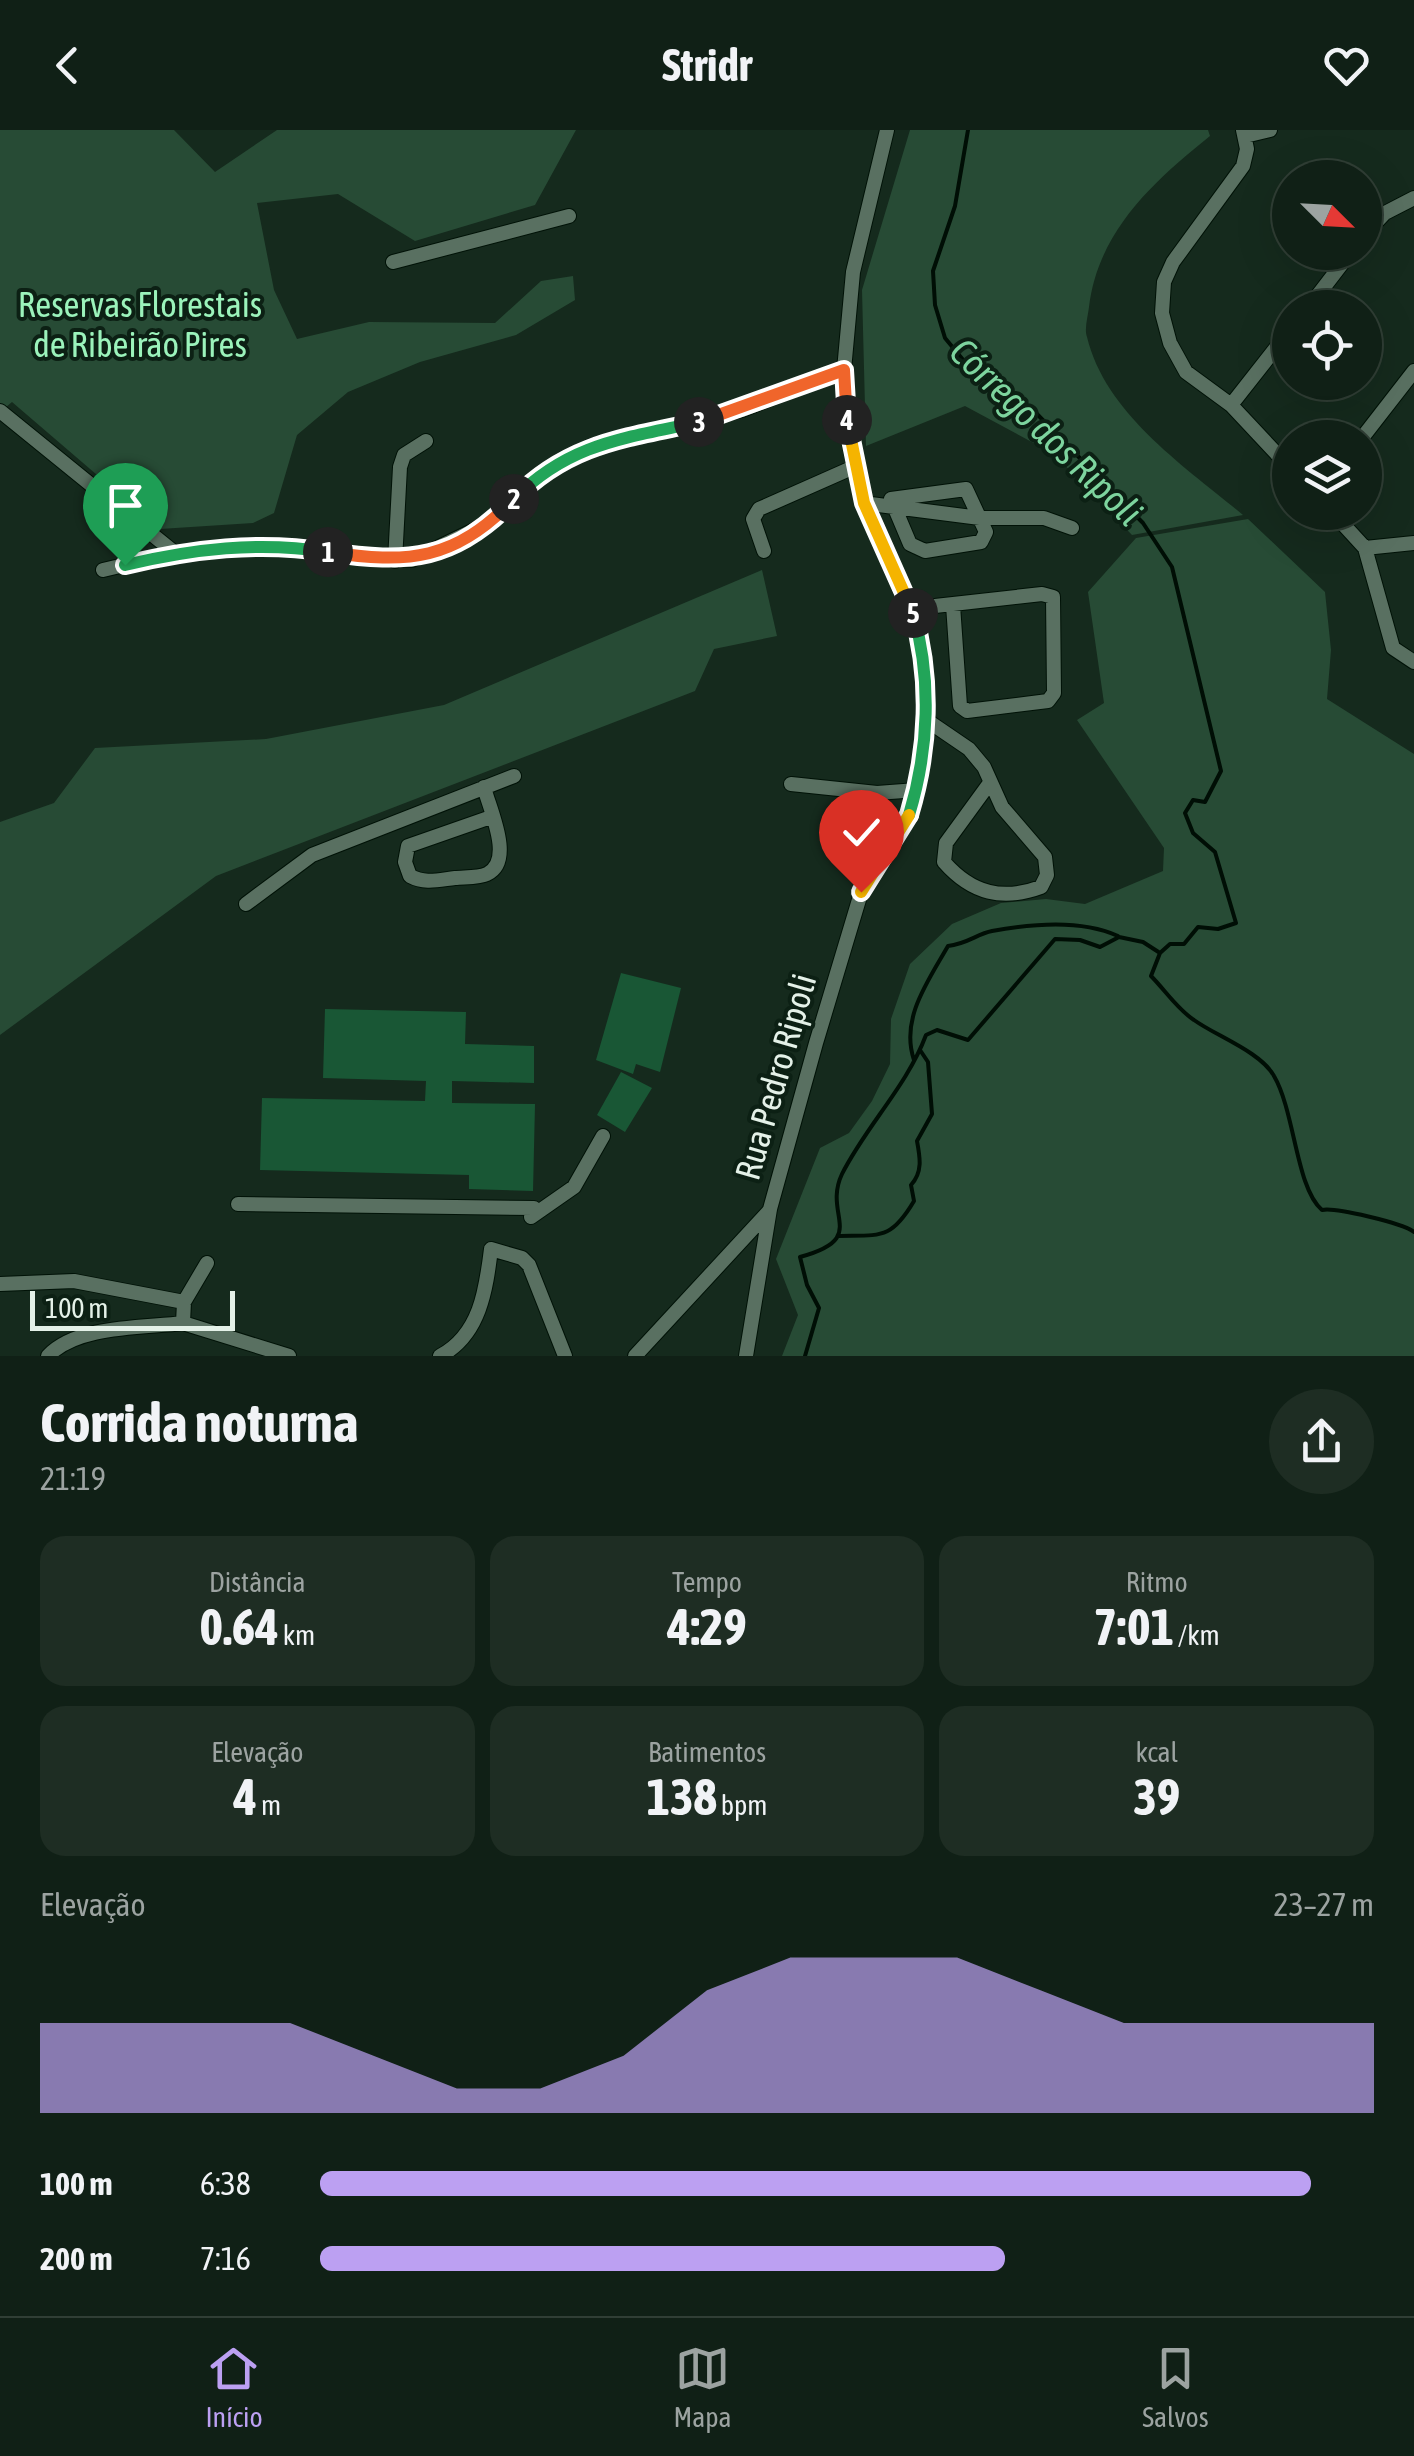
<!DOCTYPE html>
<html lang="pt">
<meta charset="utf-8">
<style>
body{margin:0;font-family:"Asap Condensed",sans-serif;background:#1e2d23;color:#f1f3f6;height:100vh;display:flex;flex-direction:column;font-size:38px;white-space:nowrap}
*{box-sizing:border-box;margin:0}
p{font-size:32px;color:#9ca3a1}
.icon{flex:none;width:55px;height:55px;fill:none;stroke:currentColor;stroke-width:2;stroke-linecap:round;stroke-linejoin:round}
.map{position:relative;height:1226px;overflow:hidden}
.sheet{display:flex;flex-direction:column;background:#102016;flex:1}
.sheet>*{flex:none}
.needle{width:65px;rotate:114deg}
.controls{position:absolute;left:1272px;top:30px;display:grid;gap:20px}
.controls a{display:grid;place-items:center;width:110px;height:110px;border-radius:50%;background:#102016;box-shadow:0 10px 40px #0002,0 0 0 2px #303e35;font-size:50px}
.scale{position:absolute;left:30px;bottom:25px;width:205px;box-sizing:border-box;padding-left:10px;border:5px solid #e4f1e8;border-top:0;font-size:28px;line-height:35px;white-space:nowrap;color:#e4f1e8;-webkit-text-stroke:8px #0c2014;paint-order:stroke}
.pin{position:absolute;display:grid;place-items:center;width:85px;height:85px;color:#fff;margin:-102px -42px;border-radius:50% 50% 50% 0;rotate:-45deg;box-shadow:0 0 10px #0007}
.pin .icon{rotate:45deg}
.km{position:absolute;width:50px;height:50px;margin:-25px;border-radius:50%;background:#222;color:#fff;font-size:28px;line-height:50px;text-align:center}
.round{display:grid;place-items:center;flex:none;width:105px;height:105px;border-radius:52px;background:#1e2d23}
.overview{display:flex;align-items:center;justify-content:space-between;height:170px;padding:0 40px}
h1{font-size:55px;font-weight:700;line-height:75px}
.metrics{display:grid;grid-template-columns:repeat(3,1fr);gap:15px;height:170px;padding:10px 40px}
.metrics div{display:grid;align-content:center;border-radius:25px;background:#1e2d23;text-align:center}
.metrics b{font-size:50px;font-weight:700}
.metrics small{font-size:28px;font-weight:400}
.metrics p{font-size:28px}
.chart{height:280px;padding:20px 40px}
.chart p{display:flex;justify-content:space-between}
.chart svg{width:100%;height:180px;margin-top:10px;fill:#bca0f2;opacity:.7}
ul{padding:0 40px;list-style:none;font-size:32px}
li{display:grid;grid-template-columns:160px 120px 1fr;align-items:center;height:75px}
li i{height:25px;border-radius:12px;background:#bca0f2}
header{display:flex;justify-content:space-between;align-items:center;height:130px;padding:0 40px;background:#102016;font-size:45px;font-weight:700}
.tab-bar{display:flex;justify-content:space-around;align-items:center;height:140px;border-top:2px solid #303e35;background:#102016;font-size:28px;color:#9ca3a1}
.tab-bar a{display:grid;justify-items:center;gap:5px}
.tab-bar .current{color:#bca0f2}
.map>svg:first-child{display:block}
.green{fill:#274b35}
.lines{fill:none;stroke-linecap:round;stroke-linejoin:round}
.stream{stroke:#000e05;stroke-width:4}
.building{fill:#195735}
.minor-casing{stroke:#011207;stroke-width:16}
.minor{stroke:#597061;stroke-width:14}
.split-1-casing{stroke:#fff;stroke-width:20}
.split-2-casing{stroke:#fff;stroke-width:20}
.split-3-casing{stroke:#fff;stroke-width:20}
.split-4-casing{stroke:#fff;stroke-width:20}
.split-5-casing{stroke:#fff;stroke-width:20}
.split-6-casing{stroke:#fff;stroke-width:20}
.split-7-casing{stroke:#fff;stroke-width:20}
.split-1{stroke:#22a559;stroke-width:12}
.split-2{stroke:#f0652b;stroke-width:12}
.split-3{stroke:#22a559;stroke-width:12}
.split-4{stroke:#f0652b;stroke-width:12}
.split-5{stroke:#f5b400;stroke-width:12}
.split-6{stroke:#22a559;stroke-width:12}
.split-7{stroke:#f5b400;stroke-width:12}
.labels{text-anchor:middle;stroke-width:8;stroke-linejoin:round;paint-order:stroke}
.park-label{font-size:35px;fill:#9bf3bb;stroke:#0c2014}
.street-label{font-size:35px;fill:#e4f1e8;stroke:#0c2014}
.water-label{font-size:38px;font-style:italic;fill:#7dd49e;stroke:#0c2014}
</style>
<header><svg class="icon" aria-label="back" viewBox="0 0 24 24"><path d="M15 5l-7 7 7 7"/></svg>Stridr<svg class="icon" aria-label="heart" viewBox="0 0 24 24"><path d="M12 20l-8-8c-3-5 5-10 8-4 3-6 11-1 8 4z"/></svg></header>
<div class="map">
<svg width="1414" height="1226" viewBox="0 0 1414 1226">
<rect width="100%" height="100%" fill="#152a1d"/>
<!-- green -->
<path class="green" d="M0,0H174L215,42L277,0H576L535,75L415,111L338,64L257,73L274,160L297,209L369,192L495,193L541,151L573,146L575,170L516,205L420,232L348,262L297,305L274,383L253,393L160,399L12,272L0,282Z
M910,0H1208L1210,6C1154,51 1098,101 1089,177C1088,186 1084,199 1087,207C1106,285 1186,337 1243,385L1132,405L1054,324L965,276L866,316L862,160Z
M1248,389L1325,462L1331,520L1327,569L1414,624V1226H782L798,1185L776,1129L820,1018L849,1003L872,971L890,934L891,889L910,834L952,794L1001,773L1046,769L1085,774L1163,741L1164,718L1077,590L1104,573L1088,462L1136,408Z
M762,440L777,506L714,519L695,561L216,746L0,905V692L54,673L95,618L266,609L444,575Z"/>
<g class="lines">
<!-- stream -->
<path class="stream" d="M1160,823L1151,846C1165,860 1177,879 1194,890C1216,906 1261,922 1274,946C1295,982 1296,1058 1322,1080C1334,1077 1403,1093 1414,1102
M914,930C900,889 928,851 948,816C967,814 977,804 992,801C1032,794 1080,789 1118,806
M838,1106C881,1105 891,1110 914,1071L911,1055C923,1042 920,1027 917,1011L932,984L928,932L920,920
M805,1226L819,1178L807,1155L800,1127C870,1108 822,1086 842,1044C866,996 907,956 926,905L937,900L968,910L1055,809L1080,810L1100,817L1119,807L1143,812L1160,823L1170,814H1184L1198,797L1218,799L1236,793L1215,722L1193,703L1185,683L1193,670L1205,672L1221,641L1172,437L1143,393L1036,283L969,237L945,208L935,175L933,141L955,76L968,0"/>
</g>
<!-- building -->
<path class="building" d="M621,843L681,858L660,942L636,934L633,944L596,930Z
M325,879L466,882L465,914L534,916V953L452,951V973L535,974L533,1061L469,1059V1045L260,1040L262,968L425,971L426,951L323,948Z
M621,942L652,958L625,1002L597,985Z"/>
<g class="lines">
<!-- minor casing -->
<g class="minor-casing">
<path id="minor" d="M1243,0L1247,19L1243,36L1173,132L1164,152L1162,183L1170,213L1186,242L1231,275L1290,338
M1245,6L1270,0
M1365,104L1385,83L1414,68
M393,132L569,86
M1308,178L1351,122
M1231,275L1290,200
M0,281L175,423
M1362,308L1414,241
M966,359L986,402L981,412L925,421L910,414L891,369Z
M863,373L980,388H1044L1072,398
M1332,382L1365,418L1393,518L1414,532
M1365,418L1414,413
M764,421L753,389L759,379L854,337
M395,431L400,337L404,325L426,311
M103,440L175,423L249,415L412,430L493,391L531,351L563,329L591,316L742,280L844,240
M913,481L926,477L1042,464L1053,467L1054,563L1048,571L967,581L960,576L953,475
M925,589L969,619L984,637L1002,677L1045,727L1047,745L1041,757C1003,771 972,764 944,732L946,713L989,654
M791,654L877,663L917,660
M484,657C489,678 515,731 487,744C479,748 464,747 455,748C438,750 425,754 410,746L405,732L408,716L491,687
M246,774L312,725L514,646
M238,1074L534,1078
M531,1087L574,1057L603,1006
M0,1154L74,1151L184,1172
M183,1193L289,1226
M48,1226C77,1195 143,1198 183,1193L184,1172L207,1133
M440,1226C480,1205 486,1160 491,1119L522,1128L529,1135L565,1226
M635,1226L770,1080
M746,1226L770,1079L816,913L861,763L909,686L922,624L927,566L920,506L863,373L848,308L844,240L853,142L887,0"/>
</g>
<!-- minor -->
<use href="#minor" class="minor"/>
</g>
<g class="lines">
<!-- split-1 casing -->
<g class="split-1-casing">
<path id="split-1" d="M125,435C193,419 258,411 328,422"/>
</g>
<!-- split-2 casing -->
<g class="split-2-casing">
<path id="split-2" d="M328,422C408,434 455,431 514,369"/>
</g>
<!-- split-3 casing -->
<g class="split-3-casing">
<path id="split-3" d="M514,369C569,313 626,308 699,292"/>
</g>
<!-- split-4 casing -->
<g class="split-4-casing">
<path id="split-4" d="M699,292L844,240L847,290"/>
</g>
<!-- split-5 casing -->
<g class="split-5-casing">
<path id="split-5" d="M847,290L864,373L913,483"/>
</g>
<!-- split-6 casing -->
<g class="split-6-casing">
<path id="split-6" d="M909,685C929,619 932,549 913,483"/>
</g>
<!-- split-7 casing -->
<g class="split-7-casing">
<path id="split-7" d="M861,762L909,685"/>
</g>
<!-- split-1 -->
<use href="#split-1" class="split-1"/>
<!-- split-2 -->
<use href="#split-2" class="split-2"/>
<!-- split-3 -->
<use href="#split-3" class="split-3"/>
<!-- split-4 -->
<use href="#split-4" class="split-4"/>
<!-- split-5 -->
<use href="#split-5" class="split-5"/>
<!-- split-6 -->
<use href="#split-6" class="split-6"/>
<!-- split-7 -->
<use href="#split-7" class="split-7"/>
</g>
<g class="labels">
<!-- park labels -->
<g class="park-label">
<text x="140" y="187">Reservas Florestais<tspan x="140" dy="40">de Ribeirão Pires</tspan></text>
</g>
<!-- street labels -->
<g class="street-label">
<text transform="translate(776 947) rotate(-74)" y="12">Rua Pedro Ripoli</text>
</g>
<!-- water labels -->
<g class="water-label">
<text transform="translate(1046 302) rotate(44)" y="13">Córrego dos Ripoli</text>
</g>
</g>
</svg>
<div class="controls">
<a><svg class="needle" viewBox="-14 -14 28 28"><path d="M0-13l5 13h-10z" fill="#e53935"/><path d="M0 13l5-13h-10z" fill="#9ca3a1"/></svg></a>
<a><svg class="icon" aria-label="locate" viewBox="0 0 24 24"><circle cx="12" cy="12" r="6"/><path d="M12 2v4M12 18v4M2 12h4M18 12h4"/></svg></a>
<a><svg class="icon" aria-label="layers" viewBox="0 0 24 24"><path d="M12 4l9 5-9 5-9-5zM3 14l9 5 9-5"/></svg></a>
</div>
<div class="scale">100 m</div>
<div class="pin" style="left:125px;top:435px;background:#1e9e55"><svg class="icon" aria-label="arrive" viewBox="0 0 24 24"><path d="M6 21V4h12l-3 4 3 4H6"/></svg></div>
<div class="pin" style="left:861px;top:762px;background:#d93025"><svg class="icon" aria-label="check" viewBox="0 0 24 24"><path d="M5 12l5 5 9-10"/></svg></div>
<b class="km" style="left:328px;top:422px">1</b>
<b class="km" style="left:514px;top:369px">2</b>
<b class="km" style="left:699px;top:292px">3</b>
<b class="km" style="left:847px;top:290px">4</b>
<b class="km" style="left:913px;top:483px">5</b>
</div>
<section class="sheet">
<div class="overview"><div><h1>Corrida noturna</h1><p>21:19</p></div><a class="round"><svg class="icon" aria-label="share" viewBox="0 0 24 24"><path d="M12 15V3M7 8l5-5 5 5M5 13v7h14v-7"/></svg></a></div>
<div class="metrics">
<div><p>Distância</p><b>0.64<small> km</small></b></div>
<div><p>Tempo</p><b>4:29</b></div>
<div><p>Ritmo</p><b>7:01<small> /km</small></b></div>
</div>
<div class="metrics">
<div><p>Elevação</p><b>4<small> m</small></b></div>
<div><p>Batimentos</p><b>138<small> bpm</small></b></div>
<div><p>kcal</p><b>39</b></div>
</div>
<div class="chart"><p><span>Elevação</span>23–27 m</p>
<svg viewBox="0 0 160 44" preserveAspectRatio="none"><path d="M0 44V22L10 22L20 22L30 22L40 30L50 38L60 38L70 30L80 14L90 6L100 6L110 6L120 14L130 22L140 22L150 22L160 22V44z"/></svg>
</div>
<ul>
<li><b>100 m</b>6:38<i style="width:94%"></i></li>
<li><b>200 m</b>7:16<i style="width:65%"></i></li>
</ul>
</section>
<nav class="tab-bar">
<a class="current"><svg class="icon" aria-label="home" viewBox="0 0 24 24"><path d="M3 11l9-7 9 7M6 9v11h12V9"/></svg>Início</a>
<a><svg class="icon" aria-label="map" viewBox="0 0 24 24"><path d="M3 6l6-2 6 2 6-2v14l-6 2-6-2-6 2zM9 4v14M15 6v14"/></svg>Mapa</a>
<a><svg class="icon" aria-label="saved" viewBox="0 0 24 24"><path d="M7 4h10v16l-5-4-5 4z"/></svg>Salvos</a>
</nav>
